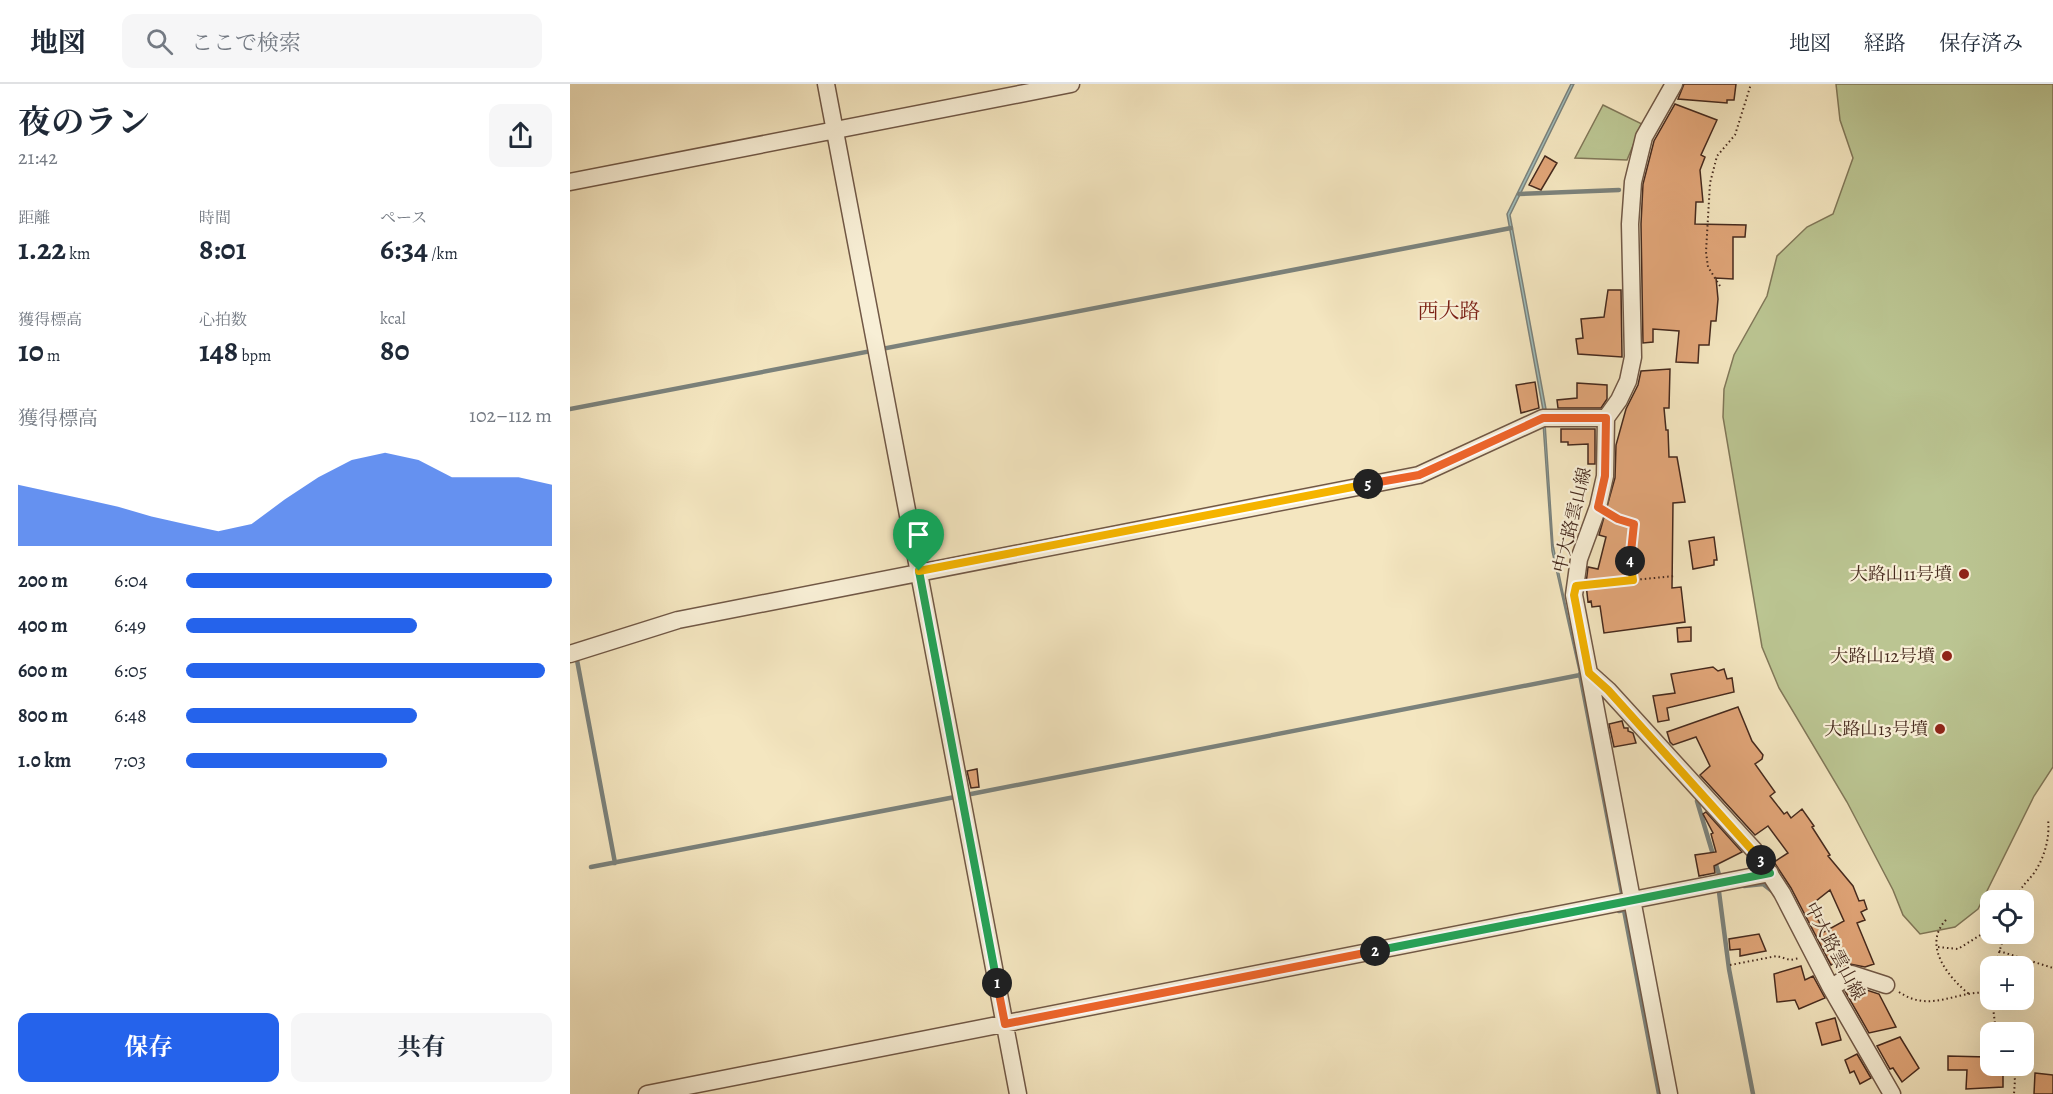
<!DOCTYPE html>
<html lang="ja">
<meta charset="utf-8">
<style>
body{margin:0;font-family:Alegreya,"Noto Serif JP",serif;background:#f6f6f7;color:#1f2937;height:100vh;display:flex;flex-direction:column;font-size:22px;white-space:nowrap}
*{box-sizing:border-box;margin:0}
p{font-size:20px;color:#747a83}
.icon{flex:none;width:33px;height:33px;fill:none;stroke:currentColor;stroke-width:2;stroke-linecap:round;stroke-linejoin:round}
.map{position:relative;flex:1;overflow:hidden}
.panel{display:flex;flex-direction:column;background:#fff;width:570px}
.panel>*{flex:none}
.tools{position:absolute;left:1410px;top:806px;display:grid;gap:12px}
.tools a{display:grid;place-items:center;width:54px;height:54px;border-radius:12px;background:#fff;box-shadow:0 6px 24px #0002;font-size:30px}
.pin{position:absolute;display:grid;place-items:center;width:51px;height:51px;color:#fff;margin:-62px -26px;border-radius:50% 50% 50% 0;rotate:-45deg;box-shadow:0 0 6px #0007}
.pin .icon{rotate:45deg}
.km{position:absolute;width:30px;height:30px;margin:-15px;border-radius:50%;background:#222;color:#fff;font-size:16px;line-height:30px;text-align:center}
.round{display:grid;place-items:center;flex:none;width:63px;height:63px;border-radius:12px;background:#f6f6f7}
.headline{display:flex;align-items:center;justify-content:space-between;height:102px;padding:0 18px}
h1{font-size:33px;font-weight:700;line-height:45px}
.figures{display:grid;grid-template-columns:repeat(3,1fr);gap:9px;height:102px;padding:6px 18px}
.figures div{display:grid;align-content:center}
.figures b{font-size:30px;font-weight:700}
.figures small{font-size:16px;font-weight:400}
.figures p{font-size:16px}
.chart{height:168px;padding:12px 18px}
.chart p{display:flex;justify-content:space-between}
.chart svg{width:100%;height:108px;margin-top:6px;fill:#2563eb;opacity:.7}
.primary-button{display:flex;gap:12px;margin-top:auto;padding:12px 18px}
.primary-button a{flex:1;height:69px;border-radius:12px;background:#2563eb;color:#fff;font-size:24px;font-weight:700;line-height:69px;text-align:center}
.primary-button a+a{background:#f6f6f7;color:#1f2937}
ul{padding:0 18px;list-style:none;font-size:20px}
li{display:grid;grid-template-columns:96px 72px 1fr;align-items:center;height:45px}
li i{height:15px;border-radius:8px;background:#2563eb}
header{display:flex;align-items:center;gap:36px;box-sizing:border-box;height:84px;padding:0 30px;background:#fff;border-bottom:2px solid #e0e1e3}
header strong{font-size:28px}
nav{display:flex;gap:33px;margin-inline-start:auto;font-size:21px}
.search{width:420px;height:54px;background:#f6f6f7;display:flex;align-items:center;gap:15px;box-sizing:border-box;padding:0 21px;border-radius:12px;color:#747a83;font-size:22px}
main{display:flex;flex:1;min-height:0}
.map>svg:first-child{display:block}
.green{fill:#bbc592;stroke:#807758;stroke-width:1.5}
.water{fill:#9fbdbb;stroke:#7b827c;stroke-width:1.5}
.lines{fill:none;stroke-linecap:round;stroke-linejoin:round}
.stream{stroke:#7b827c;stroke-width:4.5}
.building{fill:#e1a578;stroke:#45291d;stroke-width:1.5;fill-rule:evenodd}
.street-casing{stroke:#715846;stroke-width:19}
.path{stroke:#45291d;stroke-width:2;stroke-dasharray:1.5 3;stroke-linecap:butt}
.street{stroke:#f8efd6;stroke-width:16}
.split-1-casing{stroke:#fff;stroke-width:12}
.split-2-casing{stroke:#fff;stroke-width:12}
.split-3-casing{stroke:#fff;stroke-width:12}
.split-4-casing{stroke:#fff;stroke-width:12}
.split-5-casing{stroke:#fff;stroke-width:12}
.split-6-casing{stroke:#fff;stroke-width:12}
.split-1{stroke:#22a559;stroke-width:8}
.split-2{stroke:#f0652b;stroke-width:8}
.split-3{stroke:#22a559;stroke-width:8}
.split-4{stroke:#f5b400;stroke-width:8}
.split-5{stroke:#f0652b;stroke-width:8}
.split-6{stroke:#f5b400;stroke-width:8}
.poi-dot{fill:#8f2418;stroke:#f8efd6;stroke-width:2}
.labels{text-anchor:middle;stroke-width:4.5;stroke-linejoin:round;paint-order:stroke}
.street-label{font-size:18px;fill:#45291d;stroke:#f8efd6}
.poi-label{font-size:18px;fill:#45291d;stroke:#f8efd6;text-anchor:end}
.quarter-label{font-size:21px;fill:#7a1f14;stroke:#f8efd6}
</style>
<header>
<strong>地図</strong>
<div class="search"><svg class="icon" aria-label="search" viewBox="0 0 24 24"><circle cx="10" cy="10" r="6"/><path d="M15 15l6 6"/></svg>ここで検索</div>
<nav><a>地図</a><a>経路</a><a>保存済み</a></nav>
</header>
<main>
<section class="panel">
<div class="headline"><div><h1>夜のラン</h1><p>21:42</p></div><a class="round"><svg class="icon" aria-label="share" viewBox="0 0 24 24"><path d="M12 15V3M7 8l5-5 5 5M5 13v7h14v-7"/></svg></a></div>
<div class="figures">
<div><p>距離</p><b>1.22<small> km</small></b></div>
<div><p>時間</p><b>8:01</b></div>
<div><p>ペース</p><b>6:34<small> /km</small></b></div>
</div>
<div class="figures">
<div><p>獲得標高</p><b>10<small> m</small></b></div>
<div><p>心拍数</p><b>148<small> bpm</small></b></div>
<div><p>kcal</p><b>80</b></div>
</div>
<div class="chart"><p><span>獲得標高</span>102–112 m</p>
<svg viewBox="0 0 160 44" preserveAspectRatio="none"><path d="M0 44V19L10 22L20 25L30 28L40 32L50 35L60 38L70 35L80 25L90 16L100 9L110 6L120 9L130 16L140 16L150 16L160 19V44z"/></svg>
</div>
<ul>
<li><b>200 m</b>6:04<i style="width:100%"></i></li>
<li><b>400 m</b>6:49<i style="width:63%"></i></li>
<li><b>600 m</b>6:05<i style="width:98%"></i></li>
<li><b>800 m</b>6:48<i style="width:63%"></i></li>
<li><b>1.0 km</b>7:03<i style="width:55%"></i></li>
</ul>
<div class="primary-button"><a>保存</a><a>共有</a></div>
</section>
<div class="map">
<svg width="1483" height="1010" viewBox="0 0 1483 1010">
<rect width="100%" height="100%" fill="#f4e6c0"/>
<filter id="stains"><feTurbulence type="fractalNoise" baseFrequency=".00333" numOctaves="4"/><feColorMatrix values="0 0 0 0 .2 0 0 0 0 .09 0 0 0 0 .02 0 0 0 .5 -.17"/></filter>
<radialGradient id="worn" r=".72"><stop offset=".6" stop-color="#630" stop-opacity="0"/><stop offset="1" stop-color="#630" stop-opacity=".3"/></radialGradient>
<!-- green -->
<path class="green" d="M1266,0H1483V683L1464,712L1408,825L1385,843L1350,850L1333,831L1323,806L1277,718L1209,604L1192,563L1153,333L1154,305L1164,271L1197,212L1207,172L1237,143L1263,130L1283,74L1270,36Z
M1033,21L1072,40L1057,76L1005,74Z"/>
<!-- water -->
<path class="water" d="M1001,0H1004L940,131L976,325L973,326L937,130Z
M973,339H975L983,461L1010,591L982,467Z"/>
<g class="lines">
<!-- stream -->
<path class="stream" d="M949,110L1049,106
M0,325L941,144
M7,576L45,779
M1010,590L1052,809
M401,710L1010,591
M1127,717L1150,794
M21,783L385,713
M1174,802L1193,800L1202,807
M1149,808L1159,885L1183,1010
M1049,827L1054,826L1089,1010"/>
</g>
<!-- building -->
<path class="building" d="M1114,0H1166L1164,16H1157V19L1108,15Z
M1105,20L1147,36L1131,71L1135,73L1130,86L1133,118H1126L1125,140L1176,141L1175,153H1163V195L1146,194L1148,215L1146,237H1141L1139,261H1129L1128,279L1106,278L1109,247L1083,245V258L1073,259L1071,140L1073,100L1084,57Z
M975,72L987,79L971,106L959,101Z
M1038,206H1051L1052,273L1008,270L1006,255L1013,254L1011,235L1034,233Z
M1100,285L1099,324H1094L1096,346H1098L1099,373H1107L1115,418L1103,419L1102,504L1111,503L1115,538L1034,549L1030,522L1022,523L1021,517L1018,518L1016,500L1018,483L1028,485L1036,453L1029,451L1045,394L1046,361L1056,325L1068,301L1071,287Z
M965,298L969,324L951,329L946,301Z
M1007,299L1037,301V315L1031,324H988L987,316L1007,314Z
M991,345H1025V380H1018V360L998,361V358H991Z
M1144,453L1147,476H1144V481L1123,485L1119,457Z
M1121,543V557L1108,558L1107,544Z
M1143,583L1148,587L1154,585L1157,595L1162,594L1164,608L1097,624L1099,636L1088,638L1083,612L1105,609L1101,590Z
M1168,623L1182,657L1193,671L1192,675L1185,680L1205,708L1200,712L1214,730L1217,728L1221,734L1232,725L1244,742L1242,743L1260,771L1258,772L1283,802L1289,817L1294,816L1297,825L1291,828L1295,836L1287,839L1304,880L1295,883L1280,880L1269,886L1265,878L1261,881L1221,804L1204,778L1218,769L1198,742L1185,751L1130,691L1140,682L1126,653L1103,661L1100,658L1097,648ZM1260,806L1274,837L1254,848L1241,821Z
M1052,637L1054,644H1058V647L1063,649L1066,659L1044,663L1039,640Z
M407,685L409,703L401,704L397,687Z
M1136,728L1172,768L1144,782L1145,789L1129,792L1125,771L1146,768L1141,750L1143,749L1133,730Z
M1189,850L1196,867L1170,872V865L1160,866L1159,855Z
M1231,882L1235,896L1243,892L1255,914L1229,925L1225,916L1207,918L1204,890Z
M1284,902L1309,910L1326,943L1299,949L1275,907Z
M1265,934L1271,956L1252,961L1246,939Z
M1330,953L1349,984L1332,998L1323,984L1320,985L1307,962Z
M1287,970L1301,994L1290,1000L1284,987L1280,989L1275,976Z
M1378,972L1417,973L1413,983L1433,984V1003L1396,1005L1397,986H1378Z
M1465,989L1483,991V1010H1464Z"/>
<g class="lines">
<!-- street casing -->
<g class="street-casing">
<path id="street" d="M256,0L448,1010
M1104,0L1074,53L1063,98L1060,140L1063,273L1058,297L1049,316L1036,334L1035,392L1028,423L1009,475L1004,511L1019,589L1038,606L1184,766L1212,809L1261,904L1322,1010
M0,98L501,0
M0,570L108,536L849,391L973,334H1036
M1019,589L1099,1010
M1261,904L1282,890L1316,901
M77,1010L1200,789"/>
</g>
<!-- path -->
<path class="path" d="M1150,202L1138,183L1136,168L1140,99L1147,72L1165,51L1181,0
M1042,431L1064,440L1059,471L1063,496
M1021,500L1105,492
M1446,816C1452,800 1455,801 1464,789C1475,773 1480,753 1478,735
M1376,836C1352,861 1378,893 1399,910
M1368,863L1388,865L1420,845
M1429,867L1483,884
M1160,881L1207,872L1220,876L1230,874
M1425,882L1435,849
M1329,908C1361,930 1388,905 1420,909
M1422,915L1426,948
M1442,981L1445,996L1444,1010"/>
<!-- street -->
<use href="#street" class="street"/>
</g>
<g class="lines">
<!-- split-1 casing -->
<g class="split-1-casing">
<path id="split-1" d="M349,487L427,899"/>
</g>
<!-- split-2 casing -->
<g class="split-2-casing">
<path id="split-2" d="M427,899L435,940L805,867"/>
</g>
<!-- split-3 casing -->
<g class="split-3-casing">
<path id="split-3" d="M805,867L1200,789L1191,776"/>
</g>
<!-- split-4 casing -->
<g class="split-4-casing">
<path id="split-4" d="M1060,477L1063,496L1006,502L1004,511L1019,589L1038,606L1191,776"/>
</g>
<!-- split-5 casing -->
<g class="split-5-casing">
<path id="split-5" d="M798,400L849,391L973,334H1036L1035,392L1028,423L1048,435L1064,440L1060,477"/>
</g>
<!-- split-6 casing -->
<g class="split-6-casing">
<path id="split-6" d="M349,487L798,400"/>
</g>
<!-- split-1 -->
<use href="#split-1" class="split-1"/>
<!-- split-2 -->
<use href="#split-2" class="split-2"/>
<!-- split-3 -->
<use href="#split-3" class="split-3"/>
<!-- split-4 -->
<use href="#split-4" class="split-4"/>
<!-- split-5 -->
<use href="#split-5" class="split-5"/>
<!-- split-6 -->
<use href="#split-6" class="split-6"/>
</g>
<!-- markers -->
<g class="poi-dot">
<circle cx="1394" cy="490" r="6"/>
<circle cx="1377" cy="572" r="6"/>
<circle cx="1370" cy="645" r="6"/>
</g>
<g class="labels">
<!-- street labels -->
<g class="street-label">
<text transform="translate(1002 436) rotate(-76)" y="6">中大路雲山線</text>
<text transform="translate(1265 867) rotate(62)" y="6">中大路雲山線</text>
</g>
<!-- poi labels -->
<g class="poi-label">
<text x="1382" y="496">大路山11号墳</text>
<text x="1365" y="578">大路山12号墳</text>
<text x="1358" y="651">大路山13号墳</text>
</g>
<!-- quarter labels -->
<g class="quarter-label">
<text x="879" y="234">西大路</text>
</g>
</g>
<rect width="100%" height="100%" filter="url(#stains)"/>
<rect width="100%" height="100%" fill="url(#worn)"/>
</svg>
<div class="tools">
<a><svg class="icon" aria-label="locate" viewBox="0 0 24 24"><circle cx="12" cy="12" r="6"/><path d="M12 2v4M12 18v4M2 12h4M18 12h4"/></svg></a>
<a>+</a>
<a>−</a>
</div>
<div class="pin" style="left:349px;top:487px;background:#1e9e55"><svg class="icon" aria-label="arrive" viewBox="0 0 24 24"><path d="M6 21V4h12l-3 4 3 4H6"/></svg></div>
<b class="km" style="left:427px;top:899px">1</b>
<b class="km" style="left:805px;top:867px">2</b>
<b class="km" style="left:1191px;top:776px">3</b>
<b class="km" style="left:1060px;top:477px">4</b>
<b class="km" style="left:798px;top:400px">5</b>
</div>
</main>
